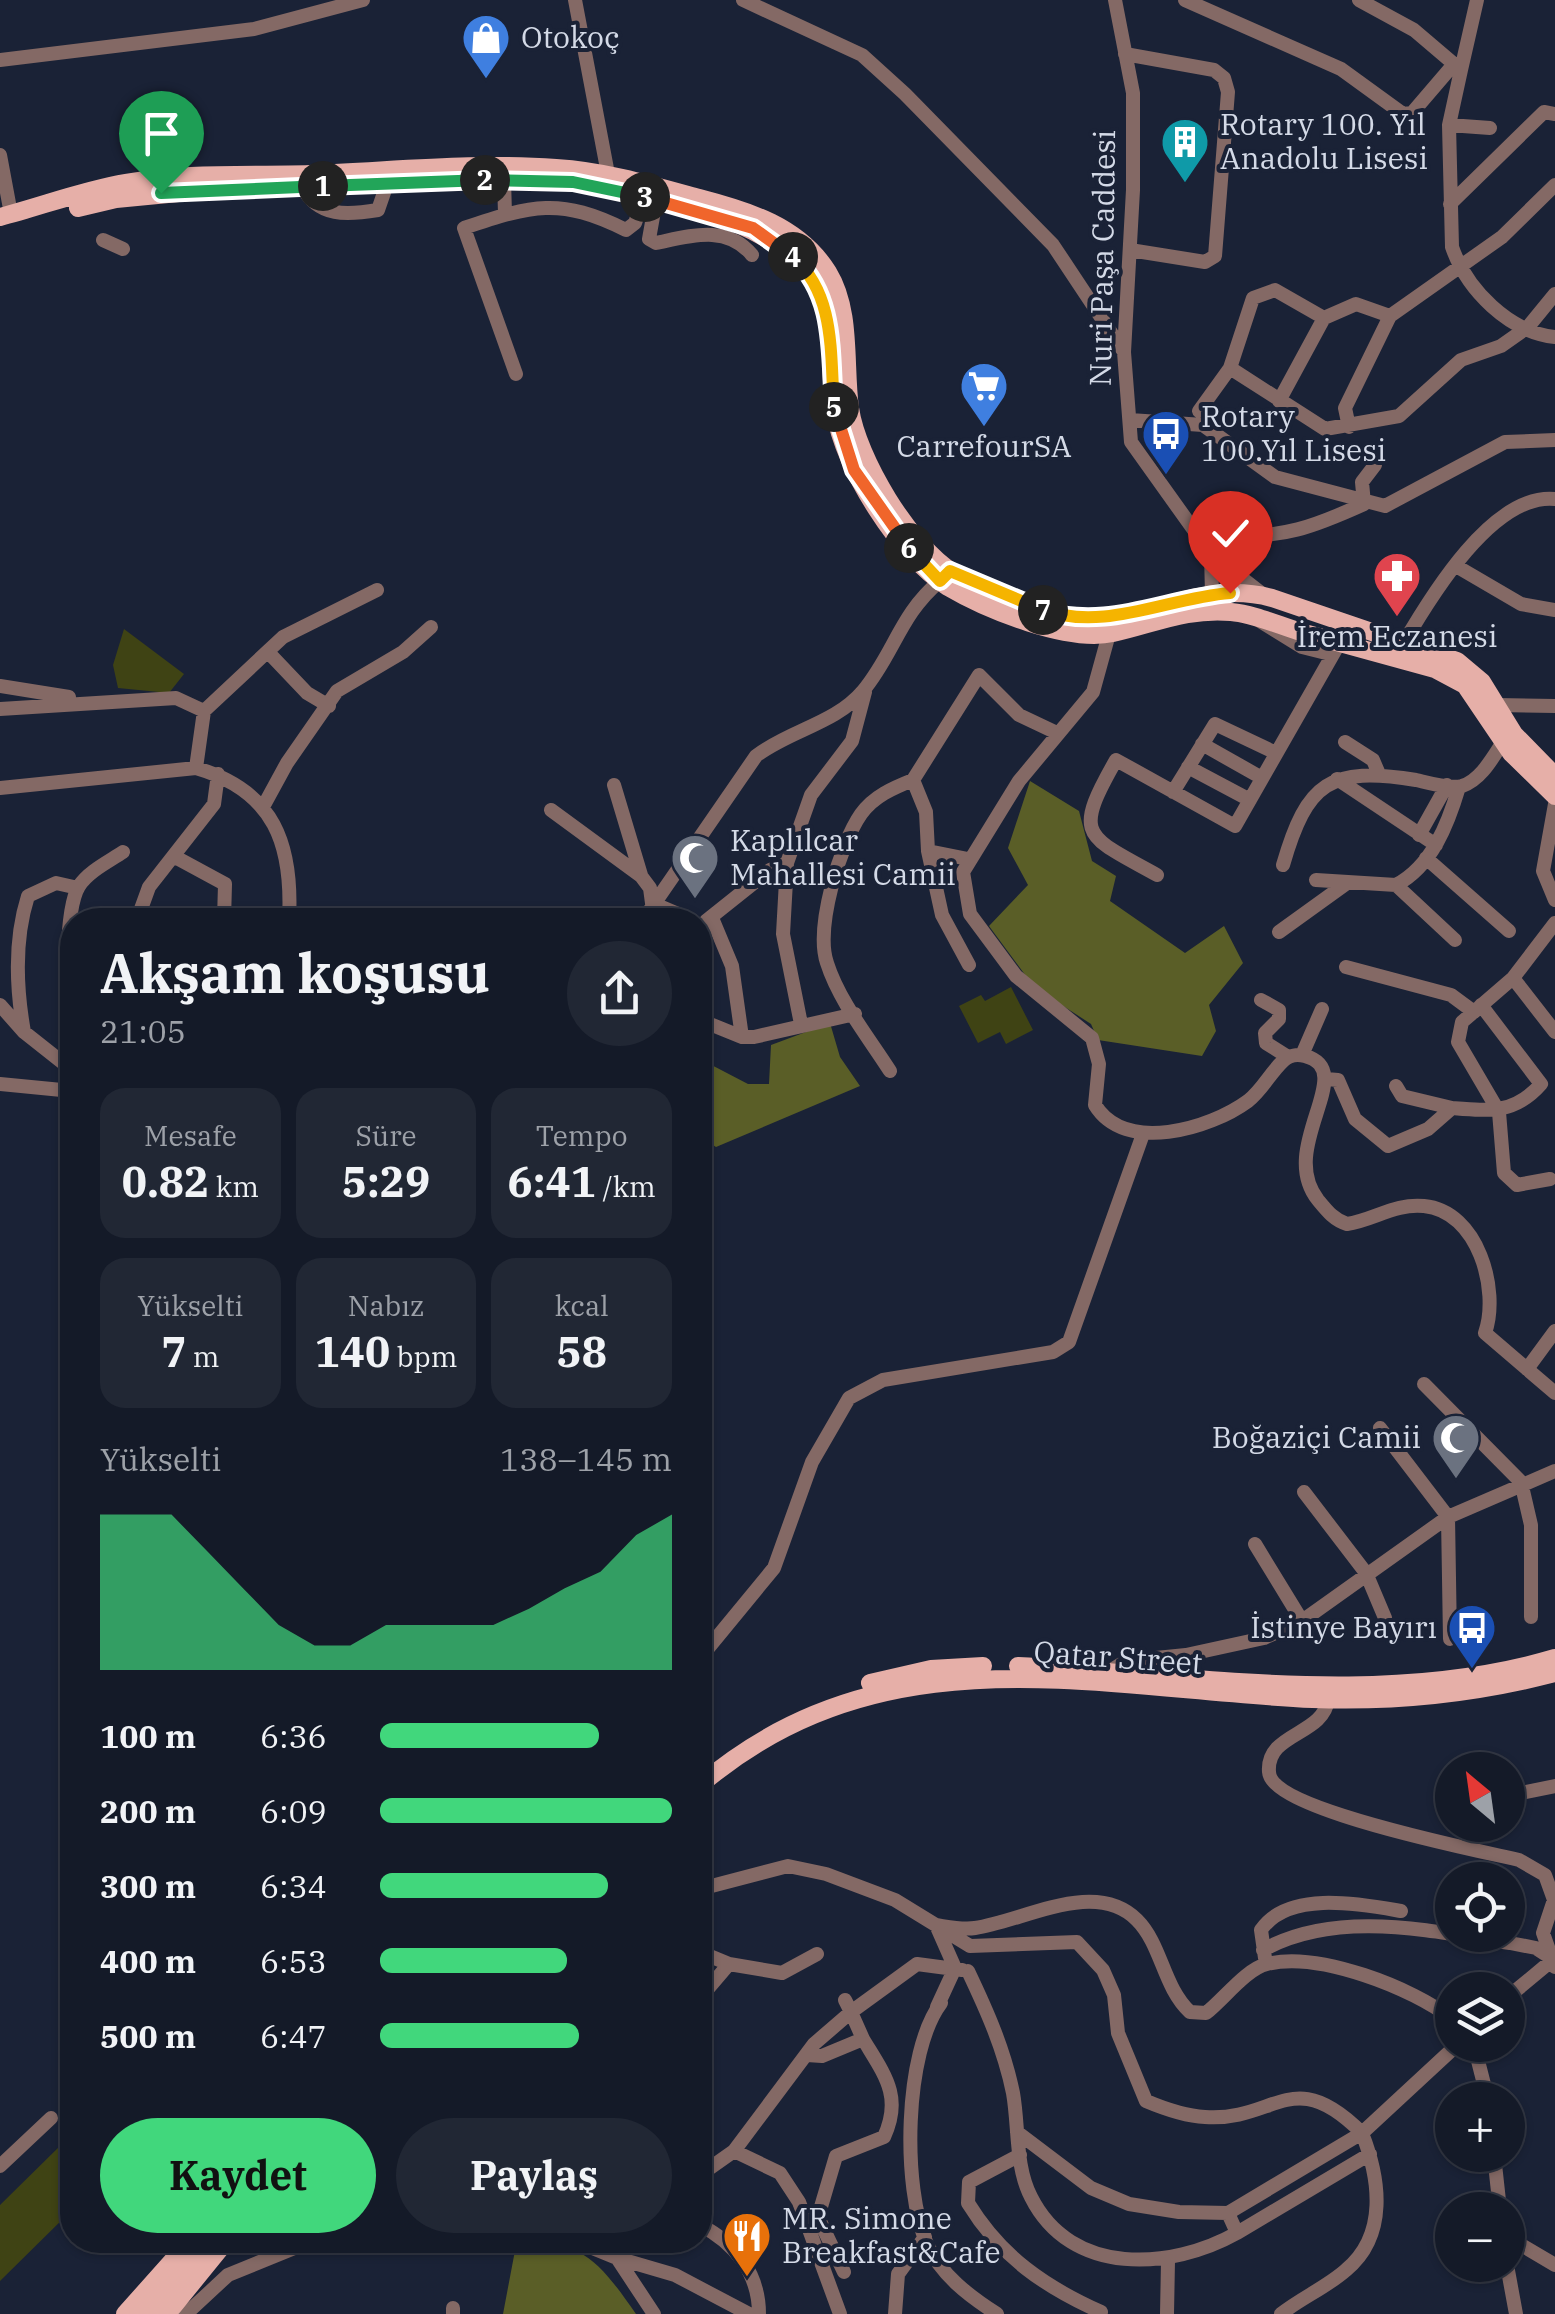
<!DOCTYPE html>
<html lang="tr">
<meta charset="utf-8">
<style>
body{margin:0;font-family:"IBM Plex Serif",serif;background:#212734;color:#f1f3f6;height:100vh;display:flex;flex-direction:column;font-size:38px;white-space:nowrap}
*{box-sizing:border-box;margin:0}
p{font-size:32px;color:#9da1a8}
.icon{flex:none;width:55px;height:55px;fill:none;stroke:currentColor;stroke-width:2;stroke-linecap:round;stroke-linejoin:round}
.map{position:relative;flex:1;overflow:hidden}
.panel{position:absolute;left:60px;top:908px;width:652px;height:1345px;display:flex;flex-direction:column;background:#141a28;border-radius:40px;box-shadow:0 2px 8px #0004,0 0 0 2px #333845}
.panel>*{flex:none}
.needle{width:65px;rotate:331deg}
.controls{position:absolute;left:1435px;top:1752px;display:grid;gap:20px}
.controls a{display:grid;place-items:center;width:90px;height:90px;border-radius:50%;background:#141a28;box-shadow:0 2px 8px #0004,0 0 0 2px #333845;font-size:50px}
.pin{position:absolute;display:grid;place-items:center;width:85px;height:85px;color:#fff;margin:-102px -42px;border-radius:50% 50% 50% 0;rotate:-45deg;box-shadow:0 0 10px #0007}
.pin .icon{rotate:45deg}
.km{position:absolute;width:50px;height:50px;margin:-25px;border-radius:50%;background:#222;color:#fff;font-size:28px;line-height:50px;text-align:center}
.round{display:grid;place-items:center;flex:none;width:105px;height:105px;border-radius:52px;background:#212734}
.summary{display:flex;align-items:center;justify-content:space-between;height:170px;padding:0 40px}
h1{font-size:55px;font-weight:700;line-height:75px}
.metrics{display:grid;grid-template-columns:repeat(3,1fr);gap:15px;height:170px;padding:10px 40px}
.metrics div{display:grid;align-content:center;border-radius:25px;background:#212734;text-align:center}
.metrics b{font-size:42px;font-weight:700}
.metrics small{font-size:28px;font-weight:400}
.metrics p{font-size:28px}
.chart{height:280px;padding:20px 40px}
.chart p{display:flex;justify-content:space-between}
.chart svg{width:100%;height:180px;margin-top:10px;fill:#41d77c;opacity:.7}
.button{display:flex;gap:20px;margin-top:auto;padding:20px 40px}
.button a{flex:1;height:115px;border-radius:60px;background:#41d77c;color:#111;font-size:40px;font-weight:700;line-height:115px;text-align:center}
.button a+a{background:#212734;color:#f1f3f6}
ul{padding:0 40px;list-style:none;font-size:32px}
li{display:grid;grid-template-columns:160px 120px 1fr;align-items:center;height:75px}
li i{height:25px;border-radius:12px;background:#41d77c}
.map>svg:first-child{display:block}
.green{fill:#3f4314}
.forest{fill:#5a5e27}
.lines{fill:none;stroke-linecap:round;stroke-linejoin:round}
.minor{stroke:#846965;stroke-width:14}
.major{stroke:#e6afa8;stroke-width:18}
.split-1-casing{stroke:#fff;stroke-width:20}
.split-2-casing{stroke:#fff;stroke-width:20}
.split-3-casing{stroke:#fff;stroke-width:20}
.split-4-casing{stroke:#fff;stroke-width:20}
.split-5-casing{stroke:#fff;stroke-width:20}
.split-6-casing{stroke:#fff;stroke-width:20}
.split-7-casing{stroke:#fff;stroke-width:20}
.split-8-casing{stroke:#fff;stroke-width:20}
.split-1{stroke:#22a559;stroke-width:12}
.split-2{stroke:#22a559;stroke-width:12}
.split-3{stroke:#22a559;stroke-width:12}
.split-4{stroke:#f0652b;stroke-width:12}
.split-5{stroke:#f5b400;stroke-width:12}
.split-6{stroke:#f0652b;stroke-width:12}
.split-7{stroke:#f5b400;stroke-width:12}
.split-8{stroke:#f5b400;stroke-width:12}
.labels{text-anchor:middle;stroke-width:8;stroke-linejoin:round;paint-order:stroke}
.poi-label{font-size:30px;fill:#d4dae7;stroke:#1a2236;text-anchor:start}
.street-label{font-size:30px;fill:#d4dae7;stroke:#1a2236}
</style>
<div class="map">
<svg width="1555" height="2314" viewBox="0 0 1555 2314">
<rect width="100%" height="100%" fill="#1a2236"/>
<!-- green -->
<path class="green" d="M124,629L184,674L169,693L118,688L113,665Z
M1011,987L1033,1030L1006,1044L1000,1032L978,1043L959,1006L981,995L985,1001Z
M63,2143L72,2152V2210L0,2281V2205Z"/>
<!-- forest -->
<path class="forest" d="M1030,781L1079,811L1092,861L1116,876L1110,901L1185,953L1224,926L1243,963L1209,1005L1216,1031L1202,1056L1098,1040L1091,1024L1034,987L989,926L1028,885L1008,848Z
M830,1023L840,1057L860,1086L716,1147L700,1137V1059L748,1084H769L771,1045Z
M517,2240C584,2240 601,2264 636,2314H503Z"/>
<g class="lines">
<!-- minor -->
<path class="minor" d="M575,0L608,174
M743,0L862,55L905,94L1053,245L1124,352
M1115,0L1133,93V190L1124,352L1131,442L1211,554L1265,596
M1185,0L1341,69L1403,114L1412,113L1454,64
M1359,0L1414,30L1461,70L1449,125L1452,247C1467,290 1509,332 1555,337
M1125,54L1214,70L1224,78L1228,92L1215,256L1205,262L1130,250
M0,60L254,29L363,0
M1461,70L1477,0
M1449,125L1490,128
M0,155L11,214
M504,179L505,214
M302,186C318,218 348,215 378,210L387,184
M656,200L649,239L656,243C690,236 727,224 752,255
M1450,204L1544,112L1555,114
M103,240L123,249
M1390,316L1356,304L1324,318L1275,290L1253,298L1230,368L1325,429L1399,416L1461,360L1501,346L1528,327L1555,294
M516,374L464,228C532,205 560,197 626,230L635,223L644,197
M1279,401L1324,318
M1199,411L1230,368
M1130,420L1203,425L1275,477L1385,506L1505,442L1555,440
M1349,427L1345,408L1390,316L1502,237L1555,185
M1456,566L1521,604L1555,610
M1212,594L1211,554L1227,536C1284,538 1313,527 1364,504L1362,482L1375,465
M1260,621L1302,647L1330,654
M1109,634L1093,692L1019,781L963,872L970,914L1016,976L1092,1038L1099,1064L1095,1105C1125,1154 1210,1129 1248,1101C1263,1089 1270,1073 1283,1061C1289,1055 1298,1054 1305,1056C1360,1071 1276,1147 1318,1200C1327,1211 1334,1220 1347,1224C1374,1220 1395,1203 1424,1206C1478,1211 1500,1290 1485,1333L1555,1393
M1403,644C1431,596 1493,493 1555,499
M268,652L307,693L329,706
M0,686L69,697
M1496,705L1555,706
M0,709L176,698L204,711
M1345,742L1373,760L1379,774
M1202,744L1262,778
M1188,767L1250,800
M196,768L204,711L283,637L377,590
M1337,779L1436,845
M614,785L641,875
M0,788L196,768C275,791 293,845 289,920
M1173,792L1215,724L1276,753
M1555,804L1543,871L1555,900
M263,807L287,763L337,691L403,652L431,627
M551,810L641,876L650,888L652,903L692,920
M1419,835L1447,785
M928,851L942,915L969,965
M177,858L225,884L224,920
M1426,858L1509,931
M968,859L928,851L926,812L913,780L979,675L1019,715L1057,733
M1283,865C1307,782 1330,766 1416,780C1429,783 1449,789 1462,786C1481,780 1493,757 1503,742
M1157,875C1085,835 1072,837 1116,760L1235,826L1340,642
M1316,880L1396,885C1432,866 1448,824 1459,787
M1396,885L1455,940
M712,918L732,966L742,1037
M137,920L149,887L214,804L218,774
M643,920L756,756C790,730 835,724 863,691C894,654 900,614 940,581
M706,921L770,870L787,863
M1279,932L1347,883
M1346,967L1451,995L1474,1012
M1513,978L1555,1032
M1261,1000L1279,1010V1019L1265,1033L1266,1043L1288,1057
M0,1005L24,1032L72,1070
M700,1020L742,1037H754L855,1014
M801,1024L783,934L787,863L811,795L852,741L865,692
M24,1032C16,987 14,940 28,896L56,883L78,888
M1302,1055L1322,1009
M70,1067C69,1030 61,915 79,886C89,871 108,862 123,852
M890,1071C869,1038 839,1001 827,963C815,928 840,844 861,814C874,796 893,788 913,780
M1326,1079L1338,1080L1355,1119L1388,1146L1428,1129L1452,1108C1489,1111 1515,1114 1541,1084L1481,1005
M0,1084L72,1091
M1396,1086L1402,1096L1452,1108
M1550,1179L1517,1185L1504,1173L1499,1112L1458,1042L1462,1022L1513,978L1555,923
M1527,1369L1555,1331
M1424,1384L1521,1482L1531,1525V1617
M1380,1428L1448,1517L1450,1639
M1304,1492L1366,1573L1385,1618
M1255,1544L1302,1621
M700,1658L774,1568L812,1462L849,1398L883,1380L1053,1352L1069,1342L1143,1134
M1107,1673L1126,1661L1186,1655L1264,1638L1302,1621L1448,1517L1555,1471
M1328,1699C1324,1736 1266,1732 1269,1772C1271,1810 1481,1851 1519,1860L1545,1875L1554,1900L1543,1933L1555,1967
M1516,1794L1555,1786
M700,1889L788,1866L826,1874L895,1900L970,1946L1077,1942L1103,1970L1114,1995L1118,2033L1146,2101C1165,2109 1184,2116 1205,2117C1276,2122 1292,2063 1362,2133L1457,2045
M1263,1950C1337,1909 1430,1931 1510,1943L1536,1948L1553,1959
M700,1952L729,1964
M1265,1958L1261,1930C1288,1890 1360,1904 1401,1911
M968,1971C987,2011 1004,2049 1013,2093C1019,2127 1015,2166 1031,2197C1071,2277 1171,2270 1237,2233L1228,2213
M1508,1997L1555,1958
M700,1998L729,1964L782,1973L817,1954
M845,2000L851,2012L917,1964L962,1970
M941,2003C904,2052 902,2188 927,2244C941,2275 969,2296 997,2314
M937,2007L955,1968L936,1925C949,1927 962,1930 975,1928C1024,1921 1095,1878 1137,1920C1162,1945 1163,1987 1190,2012L1206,2013C1224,1999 1246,1969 1267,1964C1318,1951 1413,1988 1452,2019
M1474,2045L1488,2100
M1017,2132L1091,2188L1129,2204L1179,2212L1228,2213L1362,2133C1380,2179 1388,2235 1346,2270C1327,2287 1301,2298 1281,2314
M734,2151L780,2173L799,2202L840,2314
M1020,2155L969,2182L968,2203C1001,2257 1045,2287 1101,2312
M1494,2155L1500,2210
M0,2166L51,2118
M700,2175L734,2151L814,2044L851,2012L863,2039L822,2056L807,2055
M700,2225C735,2243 759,2273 759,2314
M1237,2233L1370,2154
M1508,2237L1555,2265
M573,2240L617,2258L654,2314
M617,2258L675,2275L749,2314
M1507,2265L1516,2314
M844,2272L818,2217L836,2156L884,2137C903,2096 884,2074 863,2039
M453,2308V2314
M186,2314L228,2275L314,2240
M895,2314L898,2274L925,2237
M1167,2314L1168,2261"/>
<!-- major -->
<path class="major" d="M331,185C401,184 473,176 543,180C618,184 788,216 820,292C836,329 828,373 835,412C843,467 900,557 948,587C987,610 1068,643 1113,633C1154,624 1187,608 1231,612C1255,614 1280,626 1304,633C1347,645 1391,657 1435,669L1465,685L1511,753L1555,796
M78,208L116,199L220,189
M0,217C42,206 84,190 126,183C185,172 250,176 310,174C392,171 475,162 556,168C605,171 652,185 699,198C749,211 799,226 828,272C852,311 844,364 850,408C857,458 910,546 954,573C983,592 1057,623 1091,620C1153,616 1207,580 1272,598L1457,661L1482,682L1514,734L1555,776
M1018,1666C1195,1675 1382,1709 1555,1658
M870,1683L931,1669L983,1666
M700,1785C885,1628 1094,1689 1313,1699C1393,1702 1478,1693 1555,1673
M125,2314L191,2240
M146,2314L210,2240
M167,2314L227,2240"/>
</g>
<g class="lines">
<!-- split-1 casing -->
<g class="split-1-casing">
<path id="split-1" d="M161,193L323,186"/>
</g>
<!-- split-2 casing -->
<g class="split-2-casing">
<path id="split-2" d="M323,186L485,180"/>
</g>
<!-- split-3 casing -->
<g class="split-3-casing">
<path id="split-3" d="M485,180L573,182L645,197"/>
</g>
<!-- split-4 casing -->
<g class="split-4-casing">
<path id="split-4" d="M645,197L753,228L793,257"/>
</g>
<!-- split-5 casing -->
<g class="split-5-casing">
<path id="split-5" d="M793,257C836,295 830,354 834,407"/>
</g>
<!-- split-6 casing -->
<g class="split-6-casing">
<path id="split-6" d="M834,407L854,470L909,548"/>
</g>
<!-- split-7 casing -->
<g class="split-7-casing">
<path id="split-7" d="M909,548L940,581L950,571L1043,610"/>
</g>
<!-- split-8 casing -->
<g class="split-8-casing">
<path id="split-8" d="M1043,610C1105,632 1167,598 1230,593"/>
</g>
<!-- split-1 -->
<use href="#split-1" class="split-1"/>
<!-- split-2 -->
<use href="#split-2" class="split-2"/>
<!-- split-3 -->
<use href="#split-3" class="split-3"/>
<!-- split-4 -->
<use href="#split-4" class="split-4"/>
<!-- split-5 -->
<use href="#split-5" class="split-5"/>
<!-- split-6 -->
<use href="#split-6" class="split-6"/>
<!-- split-7 -->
<use href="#split-7" class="split-7"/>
<!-- split-8 -->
<use href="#split-8" class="split-8"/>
</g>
<!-- icons -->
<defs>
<g id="shop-pin" transform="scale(2.5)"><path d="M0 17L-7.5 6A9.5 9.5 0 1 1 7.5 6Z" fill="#3f7fe0" stroke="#1a2236"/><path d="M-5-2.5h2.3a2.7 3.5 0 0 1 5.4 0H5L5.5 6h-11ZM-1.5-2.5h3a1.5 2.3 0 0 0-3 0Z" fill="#fff"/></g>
<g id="building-pin" transform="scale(2.5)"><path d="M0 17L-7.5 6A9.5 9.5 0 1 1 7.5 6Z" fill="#0f9aa8" stroke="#1a2236"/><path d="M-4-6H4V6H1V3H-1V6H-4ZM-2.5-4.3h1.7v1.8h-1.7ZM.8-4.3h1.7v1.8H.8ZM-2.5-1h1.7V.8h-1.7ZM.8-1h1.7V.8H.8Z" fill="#fff"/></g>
<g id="supermarket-pin" transform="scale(2.5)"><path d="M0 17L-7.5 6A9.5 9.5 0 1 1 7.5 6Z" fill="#3f7fe0" stroke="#1a2236"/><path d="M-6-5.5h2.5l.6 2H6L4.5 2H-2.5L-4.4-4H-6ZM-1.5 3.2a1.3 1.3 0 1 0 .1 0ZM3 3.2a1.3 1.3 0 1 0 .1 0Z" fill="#fff"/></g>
<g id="bus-pin" transform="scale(2.5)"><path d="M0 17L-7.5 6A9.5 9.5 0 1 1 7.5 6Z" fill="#1a4fb4" stroke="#1a2236"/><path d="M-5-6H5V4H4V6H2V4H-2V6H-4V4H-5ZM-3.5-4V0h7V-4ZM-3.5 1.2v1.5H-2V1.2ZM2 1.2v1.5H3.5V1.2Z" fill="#fff"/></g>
<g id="pharmacy-pin" transform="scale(2.5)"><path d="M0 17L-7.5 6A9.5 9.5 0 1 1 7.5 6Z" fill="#e0444e" stroke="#1a2236"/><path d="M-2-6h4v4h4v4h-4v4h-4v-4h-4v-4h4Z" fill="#fff"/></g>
<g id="mosque-pin" transform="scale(2.5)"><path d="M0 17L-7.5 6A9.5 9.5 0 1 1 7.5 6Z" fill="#6b7280" stroke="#1a2236"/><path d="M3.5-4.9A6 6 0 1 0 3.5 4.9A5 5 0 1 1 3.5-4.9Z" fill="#fff"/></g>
<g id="restaurant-pin" transform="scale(2.5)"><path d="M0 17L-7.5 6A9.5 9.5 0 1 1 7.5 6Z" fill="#e8710a" stroke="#1a2236"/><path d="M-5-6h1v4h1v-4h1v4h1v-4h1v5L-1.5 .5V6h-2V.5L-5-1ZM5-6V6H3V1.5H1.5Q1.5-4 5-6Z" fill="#fff"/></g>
</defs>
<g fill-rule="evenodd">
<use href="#shop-pin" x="486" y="38"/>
<use href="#building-pin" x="1185" y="142"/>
<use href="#supermarket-pin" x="984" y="386"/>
<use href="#bus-pin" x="1166" y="434"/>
<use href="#pharmacy-pin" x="1397" y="576"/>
<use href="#mosque-pin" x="695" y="858"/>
<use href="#mosque-pin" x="1456" y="1438"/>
<use href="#bus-pin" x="1472" y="1628"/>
<use href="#restaurant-pin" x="747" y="2236"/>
</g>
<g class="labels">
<!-- poi labels -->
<g class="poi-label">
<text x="521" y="48">Otokoç</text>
<text x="1220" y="135">Rotary 100. Yıl<tspan x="1220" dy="34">Anadolu Lisesi</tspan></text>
<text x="1201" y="427">Rotary<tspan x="1201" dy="34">100.Yıl Lisesi</tspan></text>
<text x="984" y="457" text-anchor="middle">CarrefourSA</text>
<text x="1397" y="647" text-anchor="middle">İrem Eczanesi</text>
<text x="730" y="851">Kaplılcar<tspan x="730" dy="34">Mahallesi Camii</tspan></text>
<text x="1421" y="1448" text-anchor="end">Boğaziçi Camii</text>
<text x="1437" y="1638" text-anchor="end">İstinye Bayırı</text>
<text x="782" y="2229">MR. Simone<tspan x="782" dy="34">Breakfast&amp;Cafe</tspan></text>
</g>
<!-- street labels -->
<g class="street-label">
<text transform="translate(1103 258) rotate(-89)" y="10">Nuri Paşa Caddesi</text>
<text transform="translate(1118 1658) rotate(4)" y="10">Qatar Street</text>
</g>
</g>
</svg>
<div class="controls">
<a><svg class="needle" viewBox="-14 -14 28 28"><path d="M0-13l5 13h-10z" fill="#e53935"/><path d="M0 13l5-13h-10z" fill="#9da1a8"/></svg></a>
<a><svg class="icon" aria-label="locate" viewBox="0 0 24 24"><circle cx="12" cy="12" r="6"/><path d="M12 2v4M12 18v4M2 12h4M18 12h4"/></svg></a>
<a><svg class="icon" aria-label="layers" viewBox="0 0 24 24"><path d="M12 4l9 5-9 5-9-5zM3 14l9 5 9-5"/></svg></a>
<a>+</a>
<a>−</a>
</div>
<div class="pin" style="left:161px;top:193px;background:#1e9e55"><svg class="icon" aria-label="arrive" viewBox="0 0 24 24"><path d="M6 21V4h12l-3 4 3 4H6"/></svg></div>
<div class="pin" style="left:1230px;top:593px;background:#d93025"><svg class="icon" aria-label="check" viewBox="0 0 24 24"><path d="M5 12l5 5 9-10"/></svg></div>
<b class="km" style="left:323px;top:186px">1</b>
<b class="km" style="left:485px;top:180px">2</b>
<b class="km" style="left:645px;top:197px">3</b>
<b class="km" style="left:793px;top:257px">4</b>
<b class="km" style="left:834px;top:407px">5</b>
<b class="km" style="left:909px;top:548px">6</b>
<b class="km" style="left:1043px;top:610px">7</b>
<section class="panel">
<div class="summary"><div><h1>Akşam koşusu</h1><p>21:05</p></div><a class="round"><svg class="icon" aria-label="share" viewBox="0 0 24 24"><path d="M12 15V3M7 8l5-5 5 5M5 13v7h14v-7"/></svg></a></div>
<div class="metrics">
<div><p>Mesafe</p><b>0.82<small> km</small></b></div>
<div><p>Süre</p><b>5:29</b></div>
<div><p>Tempo</p><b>6:41<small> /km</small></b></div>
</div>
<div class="metrics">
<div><p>Yükselti</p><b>7<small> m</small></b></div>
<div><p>Nabız</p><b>140<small> bpm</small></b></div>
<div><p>kcal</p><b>58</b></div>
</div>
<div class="chart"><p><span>Yükselti</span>138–145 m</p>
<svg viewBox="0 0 160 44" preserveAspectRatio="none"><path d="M0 44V6L10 6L20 6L30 15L40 24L50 33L60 38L70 38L80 33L90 33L100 33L110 33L120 29L130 24L140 20L150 11L160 6V44z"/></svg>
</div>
<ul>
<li><b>100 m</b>6:36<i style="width:75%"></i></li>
<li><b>200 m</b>6:09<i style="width:100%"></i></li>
<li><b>300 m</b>6:34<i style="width:78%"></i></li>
<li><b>400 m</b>6:53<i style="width:64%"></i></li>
<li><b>500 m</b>6:47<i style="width:68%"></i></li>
</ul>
<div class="button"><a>Kaydet</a><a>Paylaş</a></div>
</section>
</div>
